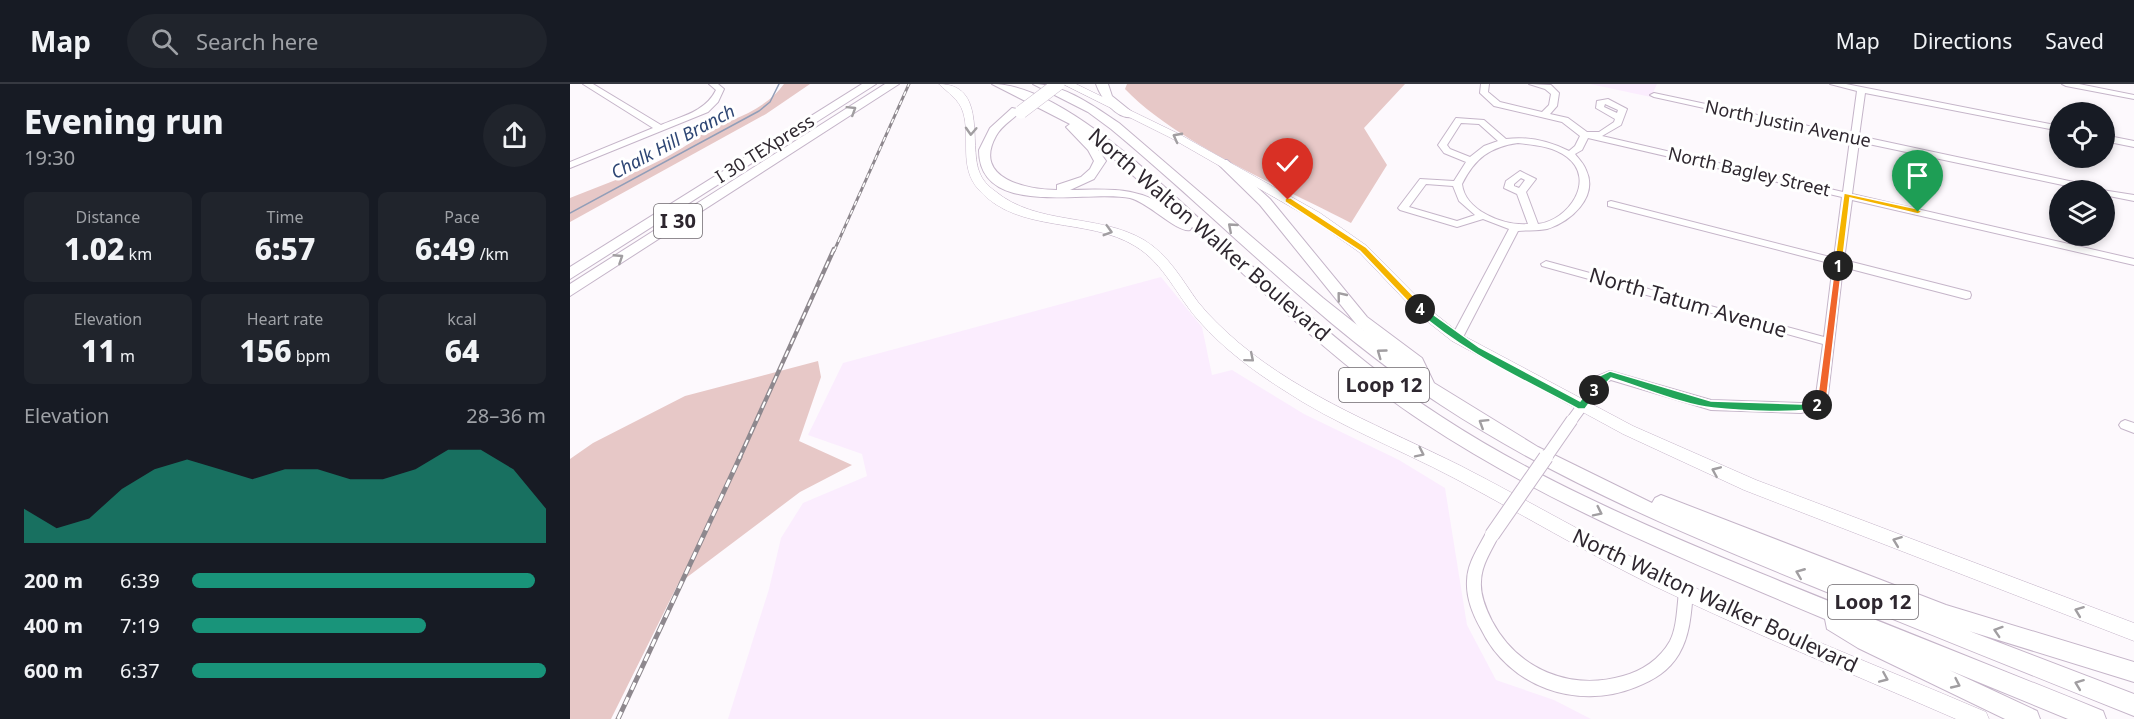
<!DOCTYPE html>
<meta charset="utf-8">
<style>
body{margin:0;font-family:"Noto Sans",sans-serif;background:#20242c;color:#f1f3f6;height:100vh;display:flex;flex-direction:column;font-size:22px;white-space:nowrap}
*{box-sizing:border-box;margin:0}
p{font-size:20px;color:#9ea1a6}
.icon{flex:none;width:33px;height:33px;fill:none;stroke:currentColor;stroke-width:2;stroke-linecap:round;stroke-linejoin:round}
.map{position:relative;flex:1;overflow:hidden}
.details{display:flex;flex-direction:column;background:#171b24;width:570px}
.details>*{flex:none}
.tools{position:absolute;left:1479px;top:18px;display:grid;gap:12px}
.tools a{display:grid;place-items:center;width:66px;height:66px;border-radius:50%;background:#171b24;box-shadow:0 3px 9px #0003;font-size:30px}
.pin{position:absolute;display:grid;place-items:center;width:51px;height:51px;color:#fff;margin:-62px -26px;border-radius:50% 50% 50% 0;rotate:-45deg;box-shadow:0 0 6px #0007}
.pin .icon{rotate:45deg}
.km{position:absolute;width:30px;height:30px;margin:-15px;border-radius:50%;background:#222;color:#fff;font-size:16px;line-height:30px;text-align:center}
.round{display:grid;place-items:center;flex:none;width:63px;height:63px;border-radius:32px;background:#20242c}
.head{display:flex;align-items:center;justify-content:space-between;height:102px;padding:0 24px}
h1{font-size:33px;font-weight:800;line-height:45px}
.stats{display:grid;grid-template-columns:repeat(3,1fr);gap:9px;height:102px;padding:6px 24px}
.stats div{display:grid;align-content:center;border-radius:9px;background:#20242c;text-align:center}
.stats b{font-size:30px;font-weight:800}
.stats small{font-size:16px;font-weight:400}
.stats p{font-size:16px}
.chart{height:168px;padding:12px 24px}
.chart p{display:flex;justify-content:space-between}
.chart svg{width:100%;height:108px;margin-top:6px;fill:#19947a;opacity:.7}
ul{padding:0 24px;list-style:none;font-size:20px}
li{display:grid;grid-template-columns:96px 72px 1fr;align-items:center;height:45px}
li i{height:15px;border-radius:8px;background:#19947a}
header{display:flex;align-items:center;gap:36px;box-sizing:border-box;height:84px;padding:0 30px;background:#171b24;border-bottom:2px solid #363941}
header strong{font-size:28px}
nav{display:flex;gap:33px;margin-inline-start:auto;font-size:21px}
.search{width:420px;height:54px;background:#20242c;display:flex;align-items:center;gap:15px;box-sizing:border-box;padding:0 21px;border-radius:33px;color:#9ea1a6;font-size:22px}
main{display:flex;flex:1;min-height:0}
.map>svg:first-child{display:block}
.built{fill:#fbedfe}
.green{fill:#e7c8c7}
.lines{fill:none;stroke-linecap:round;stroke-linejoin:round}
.stream{stroke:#929eb8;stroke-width:1.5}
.minor-casing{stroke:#c5b5c9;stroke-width:2}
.major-casing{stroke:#c5b5c9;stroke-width:1}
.highway-casing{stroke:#c5b5c9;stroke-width:2}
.minor{fill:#fff;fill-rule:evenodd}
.major{fill:#fff;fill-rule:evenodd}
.highway{fill:#fff;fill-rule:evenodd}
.rail-far2-casing{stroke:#8e888e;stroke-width:3}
.rail-far1-casing{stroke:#8e888e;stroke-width:4.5}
.rail-casing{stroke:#8e888e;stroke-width:5}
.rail-far2{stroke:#fff;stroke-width:1.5;stroke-dasharray:5;stroke-linecap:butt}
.rail-far1{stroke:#fff;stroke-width:2;stroke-dasharray:7;stroke-linecap:butt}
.rail{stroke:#fff;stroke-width:3;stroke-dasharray:8;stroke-linecap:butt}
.minor-bridge-far1-casing{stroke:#c5b5c9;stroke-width:13;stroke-linecap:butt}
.minor-bridge-casing{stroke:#c5b5c9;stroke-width:16;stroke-linecap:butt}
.highway-bridge-casing{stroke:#c5b5c9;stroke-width:14;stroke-linecap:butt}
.minor-bridge-far1{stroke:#fff;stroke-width:11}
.minor-bridge{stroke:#fff;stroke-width:14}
.highway-bridge{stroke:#fff;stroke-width:13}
.oneway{stroke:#a19ea1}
.split-1{fill:#f5b400;stroke:#fff;stroke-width:1.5}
.split-2{fill:#f0652b;stroke:#fff;stroke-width:1.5}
.split-3{fill:#22a559;stroke:#fff;stroke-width:1.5}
.split-4{fill:#22a559;stroke:#fff;stroke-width:1.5}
.split-5{fill:#f5b400;stroke:#fff;stroke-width:1.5}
.labels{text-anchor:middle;stroke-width:6;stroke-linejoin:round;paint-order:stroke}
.far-street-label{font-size:18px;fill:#2e272f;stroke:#fff}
.far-water-label{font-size:18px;font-style:italic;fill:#2e4674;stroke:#fff}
.shield{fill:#fff;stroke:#6d686d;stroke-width:1.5}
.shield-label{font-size:20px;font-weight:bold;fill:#2e272f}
.street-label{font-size:21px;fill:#2e272f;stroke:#fff}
</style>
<header>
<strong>Map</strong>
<div class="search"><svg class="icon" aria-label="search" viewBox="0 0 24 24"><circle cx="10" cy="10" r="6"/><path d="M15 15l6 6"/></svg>Search here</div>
<nav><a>Map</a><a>Directions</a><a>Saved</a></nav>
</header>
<main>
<section class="details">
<div class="head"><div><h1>Evening run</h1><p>19:30</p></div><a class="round"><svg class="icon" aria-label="share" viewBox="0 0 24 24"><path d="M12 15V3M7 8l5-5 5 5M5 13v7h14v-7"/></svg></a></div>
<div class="stats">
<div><p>Distance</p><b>1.02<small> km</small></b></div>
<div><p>Time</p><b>6:57</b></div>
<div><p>Pace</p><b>6:49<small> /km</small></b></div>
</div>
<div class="stats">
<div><p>Elevation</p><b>11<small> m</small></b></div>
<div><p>Heart rate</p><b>156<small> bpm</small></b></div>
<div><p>kcal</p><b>64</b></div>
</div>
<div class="chart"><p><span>Elevation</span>28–36 m</p>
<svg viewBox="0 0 160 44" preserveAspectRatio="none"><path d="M0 44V30L10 38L20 34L30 22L40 14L50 10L60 14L70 18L80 14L90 14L100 18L110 18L120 14L130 6L140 6L150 14L160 30V44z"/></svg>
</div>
<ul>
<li><b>200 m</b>6:39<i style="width:97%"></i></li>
<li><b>400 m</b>7:19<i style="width:66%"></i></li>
<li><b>600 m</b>6:37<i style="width:100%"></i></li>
</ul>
</section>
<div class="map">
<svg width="1564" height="635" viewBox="0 0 1564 635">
<rect width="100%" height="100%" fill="#fdf9fd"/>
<!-- built -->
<path class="built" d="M1020,0H1087L1081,13Z
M591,193L632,243L642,291L662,286L734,330L829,376L875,404L897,541L926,596L984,616L1021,635H158L199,505L211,454L233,419L297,392L292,370L238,351L273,279Z"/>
<!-- green -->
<path class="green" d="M214,0H240L196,30L0,138V114C47,95 97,79 136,47C143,42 154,39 162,36C181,29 202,17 214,0Z
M557,0H835L794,44L817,81L781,139C712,103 608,60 555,5Z
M248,277L251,293L229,357L282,381L230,408L108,500L41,635H0V375L23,359L115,312Z"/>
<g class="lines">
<!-- stream -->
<path class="stream" d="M0,129L189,27L200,18L209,0"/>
<!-- minor casing -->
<g class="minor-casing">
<path id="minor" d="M13,0H23L91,41C112,32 135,28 146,6L139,0H148L154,5L148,18L138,28L0,84V78L83,44Z
M911,0H919L918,8L930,18L972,28L979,21L981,10L975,5L959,0L981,1L989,9L987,22L980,30L998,34L1017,48H1029L1044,38L1045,35L1026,24L1027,17L1038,15L1057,25L1051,41L1032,52L1273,108L1280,56L1084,13L1080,11L1084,9L1281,51L1287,7L1260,0H1276L1490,42V47L1295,9L1289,52L1527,103L1532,106L1564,111V117L1534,111V106H1516L1289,58L1282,110L1564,175V181L1282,116L1274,176L1400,208L1401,211L1400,214L1396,215L1273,183L1258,311L1251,324L1231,329L1141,326L1041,296L1036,298L1006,339H998L996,336L998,333L1028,292L1040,287L1141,316L1231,319L1243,317L1246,311L1253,260L972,182L971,180L976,177L1254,253L1263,180L1038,122V118L1041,117L1264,174L1272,113L1018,54L1012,66L1005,70C1009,75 1014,80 1016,86C1029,113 1000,138 977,145C968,147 957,146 948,147L891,257H883L881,254L939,145L913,135L887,143L830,126L828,124L850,95L884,97L896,78L874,69L868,61L886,34L914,36L936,55C958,52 979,57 999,67L1005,62L1010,52L992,38L924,22L910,9ZM1035,20L1048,26L1047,29L1034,23ZM891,39L909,40L928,57L914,62L900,73L880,65L877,61ZM948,59C965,61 983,62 997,73C1027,96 998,137 968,140L956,108L966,95L950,87L936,97L934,104L947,110L958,140C934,142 895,127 892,100C905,74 920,63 948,59ZM951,94L955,96L949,104L944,102V100ZM856,100L883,102L889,117L905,131L887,137L839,123Z
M1492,0H1509L1564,11V15L1496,2Z
M1534,51L1564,57V63L1534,57Z
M1555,336L1564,339V349L1551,344L1549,341L1551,338Z
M922,445L927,447L929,451C922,466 911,481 911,498C910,511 916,525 922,537C948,586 1001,607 1053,592C1072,587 1090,575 1100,557C1107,543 1107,524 1109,508L1111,503L1116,502L1121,503L1123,508C1121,530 1120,551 1109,570C1099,587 1084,596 1066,603C1007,627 939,603 911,545C903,531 896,514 897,497C897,479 909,463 917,447Z"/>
</g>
<!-- major casing -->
<g class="major-casing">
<path id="major" d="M369,0C417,0 399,59 409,87C412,96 418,102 425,107C467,142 528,129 574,156C599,171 612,196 628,218C640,233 654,246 669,259C735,314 815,344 891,382C959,417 1025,456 1094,489C1199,540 1309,582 1416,628L1419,635H1386C1285,591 1182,549 1082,501C1015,468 950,429 884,394C827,364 766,341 712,305C682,286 653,264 630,238C607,213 595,180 565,162C518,133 448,150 409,106C388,83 401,54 393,28C389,15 378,9 369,0Z
M493,0H506L609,50L750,129L797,162L859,225L892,251L1063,342L1186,396L1564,539V557L1174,406L1053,350L882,257L849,231L789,168L742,135L601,54Z"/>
</g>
<!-- highway casing -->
<g class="highway-casing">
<path id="highway" d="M292,0H306L0,195V183Z
M315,0H329L0,212V200Z
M422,0C496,0 605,114 659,162C705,202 750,242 797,279C914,373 1053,433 1190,489C1304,536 1419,580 1533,627L1536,635H1498L1379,586L1467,627L1470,635H1435L1288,564L1257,545L1255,535C1118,477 978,421 853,338C769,282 696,210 622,143L620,146C607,149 578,118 560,114C519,105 409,136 409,66L420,44L442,24L452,26C444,35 432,41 426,52C402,95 458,106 487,106V101L511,93L520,85L524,77L518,66L496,43L500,40ZM519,53L607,130C571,102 543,105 500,106L524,95L536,77Z
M463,0C494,0 525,23 549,39L753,214L840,283L787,241L690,121L647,79L649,76H657L700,115L797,233L852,274L864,299L968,363L1082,419L1085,414L1091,411L1376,521L1564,578V598L1399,547L1564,610V632C1456,589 1349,546 1242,502C1114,450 987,397 871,321C751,243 651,136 541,45L518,28Z
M526,0H538L542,12L563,29V33C546,36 531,14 526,0Z"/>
</g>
<!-- minor -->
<use href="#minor" class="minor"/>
<!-- major -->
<use href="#major" class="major"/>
<!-- highway -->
<use href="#highway" class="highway"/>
<!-- rail-far2 casing -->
<g class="rail-far2-casing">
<path id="rail-far2" d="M264,167L339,0"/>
</g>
<!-- rail-far1 casing -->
<g class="rail-far1-casing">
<path id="rail-far1" d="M169,375L264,165"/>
</g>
<!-- rail casing -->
<g class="rail-casing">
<path id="rail" d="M48,635L170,373"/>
</g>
<!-- rail-far2 -->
<use href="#rail-far2" class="rail-far2"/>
<!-- rail-far1 -->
<use href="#rail-far1" class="rail-far1"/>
<!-- rail -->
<use href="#rail" class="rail"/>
<!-- minor-bridge-far1 casing -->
<g class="minor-bridge-far1-casing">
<path id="minor-bridge-far1" d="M975,375L1002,336"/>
</g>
<!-- minor-bridge casing -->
<g class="minor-bridge-casing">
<path id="minor-bridge" d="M922,451L976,373"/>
</g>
<!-- highway-bridge casing -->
<g class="highway-bridge-casing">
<path id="highway-bridge" d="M451,28L488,0"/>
</g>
<!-- minor-bridge-far1 -->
<use href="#minor-bridge-far1" class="minor-bridge-far1"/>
<!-- minor-bridge -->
<use href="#minor-bridge" class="minor-bridge"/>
<!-- highway-bridge -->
<use href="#highway-bridge" class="highway-bridge"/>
</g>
<!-- one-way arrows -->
<defs><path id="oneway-chevron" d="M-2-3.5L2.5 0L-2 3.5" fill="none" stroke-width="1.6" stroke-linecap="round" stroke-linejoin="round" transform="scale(1.5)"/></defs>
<g class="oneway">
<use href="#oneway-chevron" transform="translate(282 26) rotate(-32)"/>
<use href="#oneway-chevron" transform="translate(401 47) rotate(93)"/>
<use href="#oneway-chevron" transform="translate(607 53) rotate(-152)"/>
<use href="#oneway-chevron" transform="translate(662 143) rotate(-139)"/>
<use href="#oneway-chevron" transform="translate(538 147) rotate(16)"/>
<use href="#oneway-chevron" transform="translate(49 174) rotate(-33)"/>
<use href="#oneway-chevron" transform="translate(771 212) rotate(-129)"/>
<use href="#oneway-chevron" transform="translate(811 269) rotate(-144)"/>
<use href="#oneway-chevron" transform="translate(680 274) rotate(40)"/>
<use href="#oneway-chevron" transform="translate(913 339) rotate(-148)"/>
<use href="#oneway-chevron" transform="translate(850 369) rotate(26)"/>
<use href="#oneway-chevron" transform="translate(1146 387) rotate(-157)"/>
<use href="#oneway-chevron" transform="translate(1028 428) rotate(26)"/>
<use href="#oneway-chevron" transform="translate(1327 457) rotate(-159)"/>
<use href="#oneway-chevron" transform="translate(1230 489) rotate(-158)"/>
<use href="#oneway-chevron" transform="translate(1509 527) rotate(-159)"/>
<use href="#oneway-chevron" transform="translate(1428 547) rotate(-162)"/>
<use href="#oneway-chevron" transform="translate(1314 594) rotate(23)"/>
<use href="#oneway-chevron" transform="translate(1386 600) rotate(25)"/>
<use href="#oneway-chevron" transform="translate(1509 600) rotate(-159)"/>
</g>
<!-- split-1 -->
<path class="split-1" d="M1274,109L1348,125L1352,128L1348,130L1280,114L1272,182L1268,185L1264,182Z"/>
<!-- split-2 -->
<path class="split-2" d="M1265,180L1272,182L1257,311L1250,324L1247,325L1242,321L1248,311Z"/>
<!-- split-3 -->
<path class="split-3" d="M1040,287L1141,317L1231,320L1247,318L1252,321C1242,332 1161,326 1143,324C1113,321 1071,303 1041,294L1027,309H1020L1019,306L1029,292Z"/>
<!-- split-4 -->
<path class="split-4" d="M850,221L909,263L1010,317L1020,304L1029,306L1015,325H1008C953,295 894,269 847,227L846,225Z"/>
<!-- split-5 -->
<path class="split-5" d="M715,114H721L796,163L853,222V227H847L790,167L715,118Z"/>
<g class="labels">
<!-- far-street labels -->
<g class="far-street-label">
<text transform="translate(1218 40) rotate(12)" y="6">North Justin Avenue</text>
<text transform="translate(195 65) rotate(-32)" y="6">I 30 TEXpress</text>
<text transform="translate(1179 88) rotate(13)" y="6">North Bagley Street</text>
</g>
<!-- far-water labels -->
<g class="far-water-label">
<text transform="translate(103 58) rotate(-28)" y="6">Chalk Hill Branch</text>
</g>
<!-- shield labels -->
<g class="shield">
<rect x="84" y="120" width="48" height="34" rx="4.5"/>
<rect x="769" y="284" width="90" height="34" rx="4.5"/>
<rect x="1258" y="501" width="90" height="34" rx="4.5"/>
</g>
<g class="shield-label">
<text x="108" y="144">I 30</text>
<text x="814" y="308">Loop 12</text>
<text x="1303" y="525">Loop 12</text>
</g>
<!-- street labels -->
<g class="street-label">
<text transform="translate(639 151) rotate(41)" y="7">North Walton Walker Boulevard</text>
<text transform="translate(1118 219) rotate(16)" y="7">North Tatum Avenue</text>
<text transform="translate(1145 517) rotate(25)" y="7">North Walton Walker Boulevard</text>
</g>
</g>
</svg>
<div class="tools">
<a><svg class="icon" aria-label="locate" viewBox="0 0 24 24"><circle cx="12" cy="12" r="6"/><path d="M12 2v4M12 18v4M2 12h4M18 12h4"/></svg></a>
<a><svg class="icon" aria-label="layers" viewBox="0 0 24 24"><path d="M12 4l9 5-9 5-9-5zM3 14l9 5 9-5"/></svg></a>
</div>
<div class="pin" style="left:1348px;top:128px;background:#1e9e55"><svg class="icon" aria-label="arrive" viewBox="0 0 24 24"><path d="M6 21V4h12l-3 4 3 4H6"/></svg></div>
<div class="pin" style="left:718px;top:116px;background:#d93025"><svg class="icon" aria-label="check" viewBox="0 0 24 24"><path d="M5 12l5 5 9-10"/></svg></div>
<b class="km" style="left:1268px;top:182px">1</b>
<b class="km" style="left:1247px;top:321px">2</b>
<b class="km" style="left:1024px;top:306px">3</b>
<b class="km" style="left:850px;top:225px">4</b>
</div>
</main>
